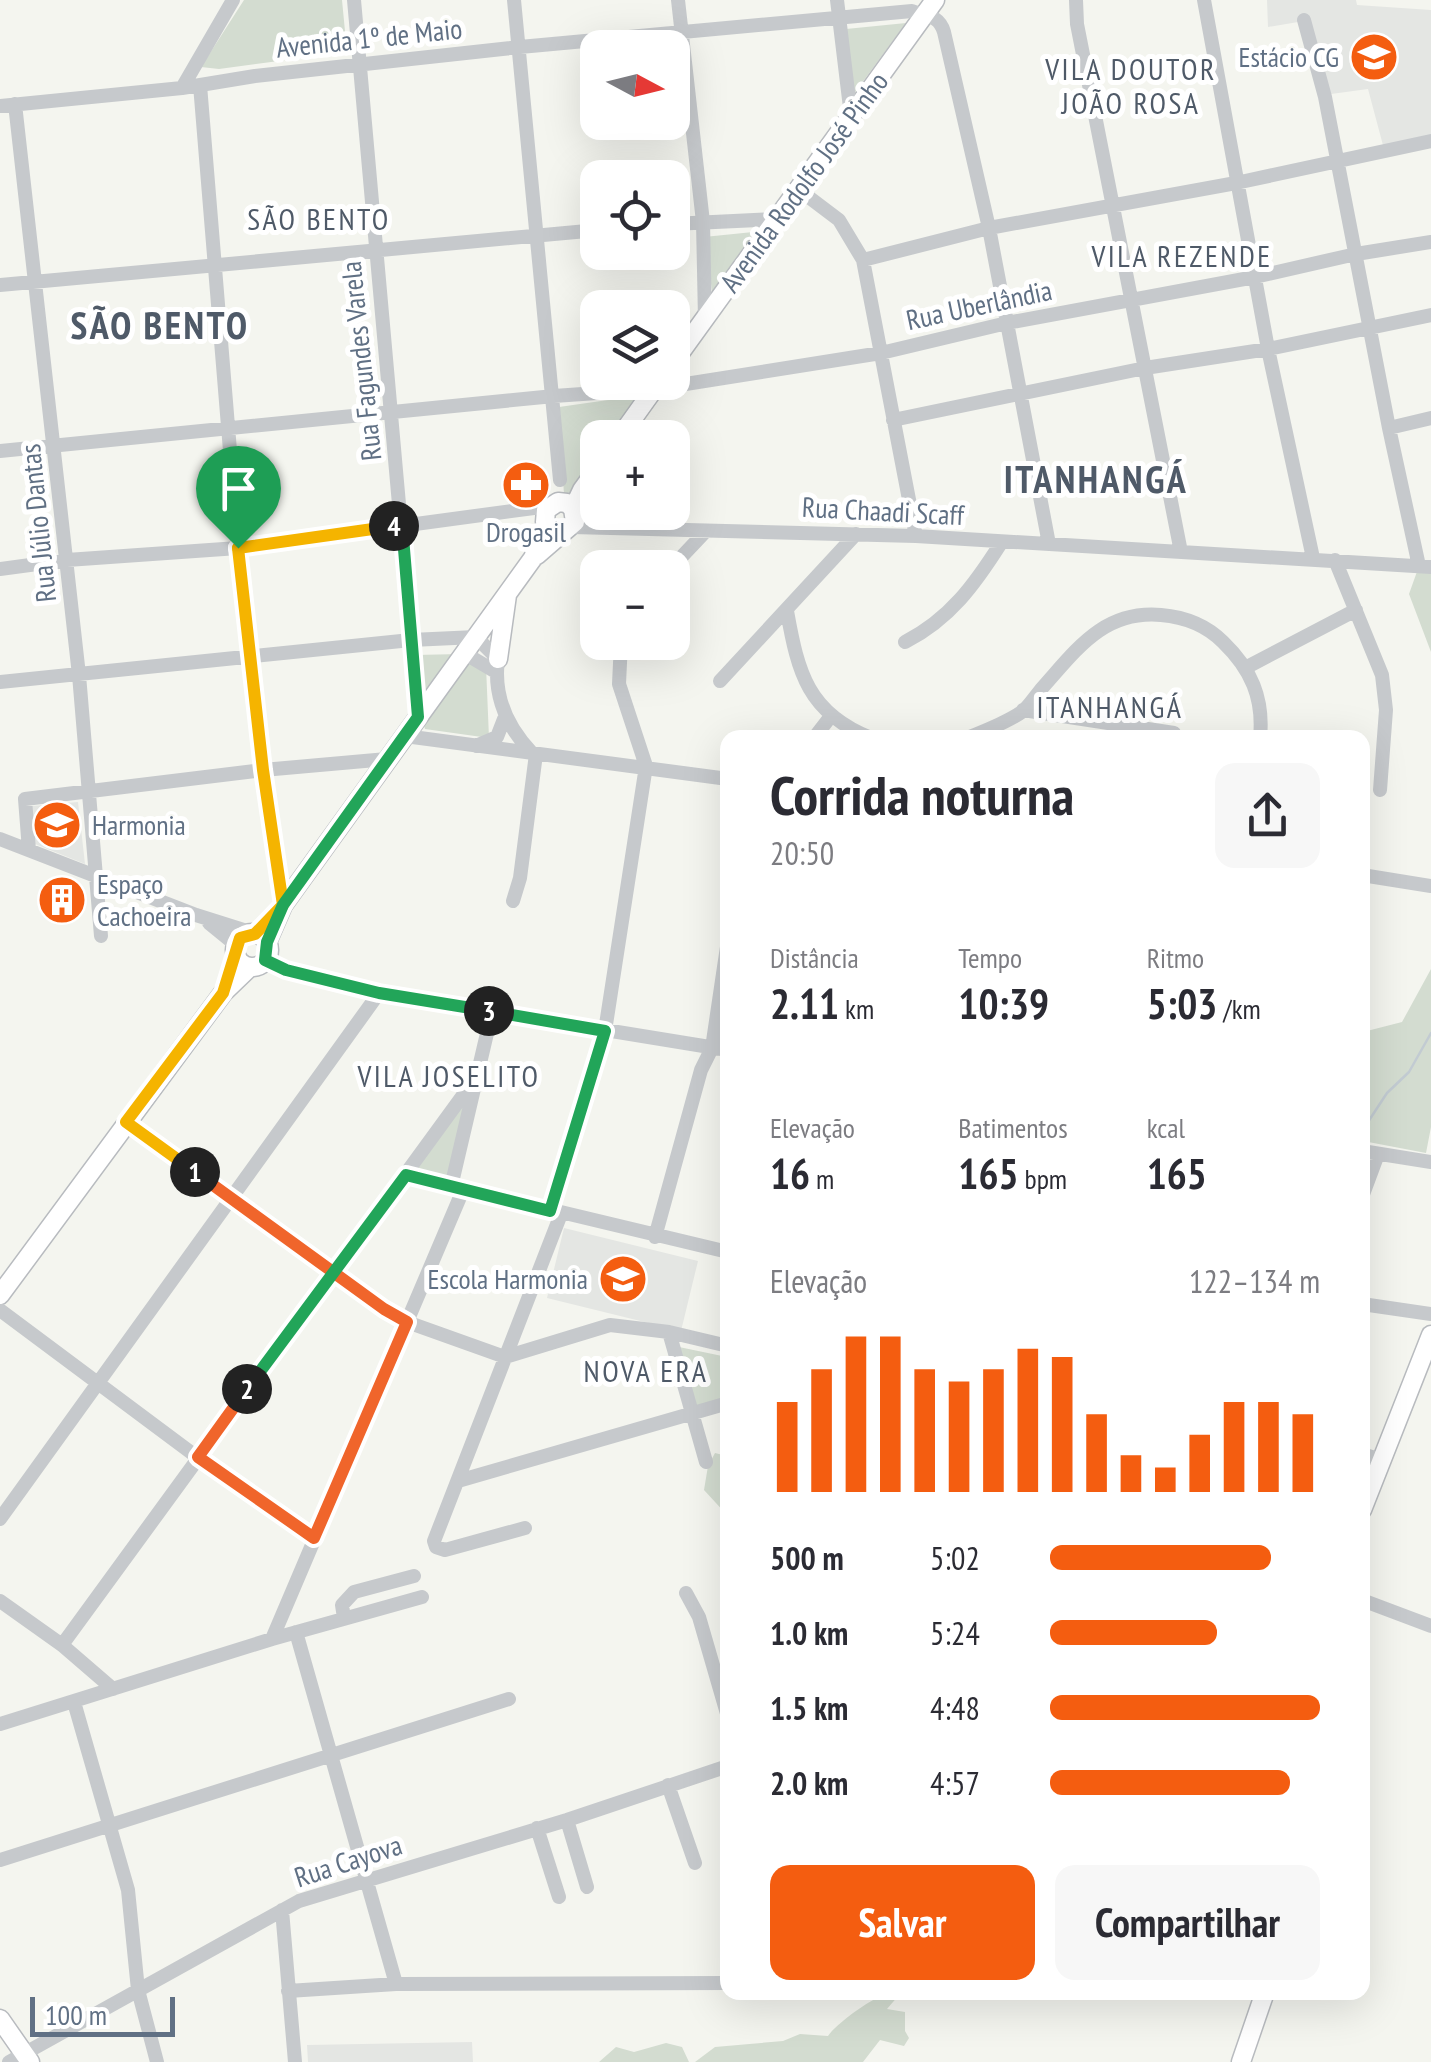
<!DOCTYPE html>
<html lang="pt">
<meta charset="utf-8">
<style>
body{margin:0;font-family:"PT Sans Narrow",sans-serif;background:#f7f7f7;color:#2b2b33;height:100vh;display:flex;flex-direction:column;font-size:38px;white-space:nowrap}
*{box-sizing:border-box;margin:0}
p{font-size:32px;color:#7c7c81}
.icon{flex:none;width:55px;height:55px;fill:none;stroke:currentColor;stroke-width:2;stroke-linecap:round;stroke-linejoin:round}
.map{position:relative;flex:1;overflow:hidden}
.drawer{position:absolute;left:720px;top:730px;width:650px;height:1270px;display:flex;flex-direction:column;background:#fff;border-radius:20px;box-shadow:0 10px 40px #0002}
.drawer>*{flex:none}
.needle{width:65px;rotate:97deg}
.fabs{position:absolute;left:580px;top:30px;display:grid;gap:20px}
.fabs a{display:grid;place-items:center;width:110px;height:110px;border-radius:20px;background:#fff;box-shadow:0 10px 40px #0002;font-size:50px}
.scale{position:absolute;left:30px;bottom:25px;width:145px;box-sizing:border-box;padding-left:10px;border:5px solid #607084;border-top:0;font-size:28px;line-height:35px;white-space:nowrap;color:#607084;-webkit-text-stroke:8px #fff;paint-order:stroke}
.pin{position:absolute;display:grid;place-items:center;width:85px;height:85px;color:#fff;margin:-102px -42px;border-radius:50% 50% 50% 0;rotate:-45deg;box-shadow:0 0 10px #0007}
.pin .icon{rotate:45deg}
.km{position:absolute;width:50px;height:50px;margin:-25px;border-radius:50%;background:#222;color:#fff;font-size:28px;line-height:50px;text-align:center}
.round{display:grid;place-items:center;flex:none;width:105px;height:105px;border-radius:20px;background:#f7f7f7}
.overview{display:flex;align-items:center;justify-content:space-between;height:170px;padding:0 50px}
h1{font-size:55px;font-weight:700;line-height:75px}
.stats{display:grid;grid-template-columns:repeat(3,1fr);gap:15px;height:170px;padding:10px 50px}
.stats div{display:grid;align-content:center}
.stats b{font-size:42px;font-weight:700}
.stats small{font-size:28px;font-weight:400}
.stats p{font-size:28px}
.chart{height:280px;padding:20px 50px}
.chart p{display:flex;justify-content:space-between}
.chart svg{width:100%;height:180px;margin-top:10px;stroke:#f45d10;stroke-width:6}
.button{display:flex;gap:20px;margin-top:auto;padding:20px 50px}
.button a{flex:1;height:115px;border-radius:20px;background:#f45d10;color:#fff;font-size:40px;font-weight:700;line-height:115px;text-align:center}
.button a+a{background:#f7f7f7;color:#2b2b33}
ul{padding:0 50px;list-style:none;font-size:32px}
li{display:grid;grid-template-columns:160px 120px 1fr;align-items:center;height:75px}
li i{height:25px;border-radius:12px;background:#f45d10}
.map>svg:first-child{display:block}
.built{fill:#e4e6e3}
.green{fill:#d3dcd0}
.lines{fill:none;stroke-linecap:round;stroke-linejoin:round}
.stream{stroke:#c2cbd2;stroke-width:2.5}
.major-casing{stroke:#b8bbbf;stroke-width:21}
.minor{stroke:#c6c9cc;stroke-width:14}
.major{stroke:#fff;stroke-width:18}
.split-1-casing{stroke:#fff;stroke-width:20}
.split-2-casing{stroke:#fff;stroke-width:20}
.split-3-casing{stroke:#fff;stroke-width:20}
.split-4-casing{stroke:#fff;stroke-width:20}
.split-5-casing{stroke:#fff;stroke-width:20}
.split-1{stroke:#f5b400;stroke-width:12}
.split-2{stroke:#f0652b;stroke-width:12}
.split-3{stroke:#22a559;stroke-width:12}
.split-4{stroke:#22a559;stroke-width:12}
.split-5{stroke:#f5b400;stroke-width:12}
.labels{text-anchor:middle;stroke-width:10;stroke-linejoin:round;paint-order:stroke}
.street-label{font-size:28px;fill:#607084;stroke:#fff}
.poi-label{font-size:28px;fill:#607084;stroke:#fff;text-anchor:end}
.neighbourhood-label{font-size:30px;letter-spacing:2.5px;fill:#4f5a68;stroke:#fff}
.district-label{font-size:38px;font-weight:bold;letter-spacing:2.5px;fill:#4f5a68;stroke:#fff}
</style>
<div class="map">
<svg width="1431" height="2062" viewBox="0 0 1431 2062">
<rect width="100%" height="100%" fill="#f4f5ef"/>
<!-- built -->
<path class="built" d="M1267,0H1356L1357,5L1431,10V141L1384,149L1368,89L1331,94L1304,21L1268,27Z
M78,802L85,864L35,844L32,806Z
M564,1228L698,1261L681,1331L547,1298Z
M472,2042L473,2062H308L307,2045Z"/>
<!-- green -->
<path class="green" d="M244,0H342L347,52L219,69L201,67Z
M906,23L853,95L846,29Z
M763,231L713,297L704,237Z
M643,395L615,437L598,438C597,465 591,484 564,495L559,407Z
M1419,566L1431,567V652L1409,594Z
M461,654L486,666L489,738L425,729L419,710L415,655Z
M1431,969V1127L1426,1153L1363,1141V1032L1402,1022Z
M471,1089L447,1184L414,1173Z
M679,1347L727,1357V1397L697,1408Z
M715,1453L727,1456V1515L704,1490L708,1466Z
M890,1992L899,1995L887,2009L905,2012V2031L909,2038L904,2046L880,2040L863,2062H695L715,2047L783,2041L800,2034L828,2036C837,2023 873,1997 890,1992Z
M666,2043L682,2047L689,2062H599L616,2047L634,2052Z"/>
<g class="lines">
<!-- stream -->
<path class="stream" d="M1364,1128L1387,1093L1409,1072L1431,1033"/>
<!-- major casing -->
<g class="major-casing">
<path id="major" d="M672,364L935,0
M619,438L659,382
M573,509L582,490L598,468
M537,555L575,522L573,509L567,503L558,502L546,510L545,522L550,529L562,533
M498,659L507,595
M235 950a17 17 0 1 1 34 0a17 17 0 1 1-34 0Z
M267,942L283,905L533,558L546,524
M0,1295L223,993L250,967
M1362,1510L1431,1335
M0,2019L30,2062
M1241,2062L1265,1992"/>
</g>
<!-- minor -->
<path class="minor" d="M354,0L418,717
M514,0L560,480
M678,0L703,222L705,319
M837,0L851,116
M1076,0L1077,24L1181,552
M1204,0L1268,349L1313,558
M1304,20L1325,97L1389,428L1419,566
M200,85L238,548L263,770L283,905
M182,88L233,0
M15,104L79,675L101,936
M0,106L182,88L255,76L520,47L912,11C926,16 939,15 944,32L989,228L1049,544
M798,189L839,220L863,260L916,536
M672,224L777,219
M863,260L989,228L1236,183L1431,141
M0,285L598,230
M893,420L1145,368L1268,349L1431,315
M1389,428L1431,418
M0,451L554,396L654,389L881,353L1007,323L1255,277L1356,254L1431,242
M572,527L916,536L1431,567
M1335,560L1382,675L1386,710L1380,790
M671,568L705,532
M0,569L67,560L238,548L549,506
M787,611C798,673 808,713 871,738
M905,642C950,619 975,584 1001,543
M464,653L496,672
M1247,667L1356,610
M720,681L856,534
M0,682L411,640L476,637L498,659C493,696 507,727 532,753
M1023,710L1174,733
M405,736L728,779
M814,738L831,716
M967,738C985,731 1008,722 1023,711C1030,705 1036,695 1043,687C1077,649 1104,610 1161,615C1185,617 1206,625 1223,642C1251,669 1264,698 1260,738
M476,746L497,737L504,719
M0,839L196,915L253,933
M29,850L25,799L263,770L387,759
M1362,875L1431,886
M513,901L520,878L536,754
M209,923L236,945
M265,960L286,970L379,993L728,1050
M126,1122L333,1273L407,1322L505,1357L610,1325L669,1332L728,1346
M1362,1151L1431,1162
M406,1175L728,1252
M451,1187L492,1012
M1362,1197L1378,1154
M549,1211L605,1031L646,766L619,684L621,642
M655,1237L701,1070L712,1048L728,940
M1362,1304L1431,1314
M0,1310L197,1457L314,1538
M669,1332L706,1462
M1362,1454L1381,1460
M458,1481L728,1403
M0,1519L379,993
M525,1528L445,1550L436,1547L434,1541L561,1214
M686,1593L699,1617L728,1717
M1362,1600L1431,1626
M0,1601L62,1645L113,1689
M344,1618L342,1605L354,1592L414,1576
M296,1632L396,1984
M272,1639L463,1190
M62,1645L477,1076
M74,1702L128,1890L138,1990L157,2062
M0,1724L272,1639L422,1597
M668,1785L695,1863
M567,1820L587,1887
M537,1828L559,1897
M0,1860L509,1699
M282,1910L295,2062
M288,1991L396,1984L728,1983
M9,2062L299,1901L567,1820L728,1766"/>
<!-- major -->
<use href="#major" class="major"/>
</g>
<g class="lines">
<!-- split-1 casing -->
<g class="split-1-casing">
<path id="split-1" d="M195,1172L126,1122L223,993L240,938L255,934L283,905L263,770L238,548"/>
</g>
<!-- split-2 casing -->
<g class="split-2-casing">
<path id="split-2" d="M195,1172L384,1309L407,1322L314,1538L198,1457L247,1389"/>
</g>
<!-- split-3 casing -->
<g class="split-3-casing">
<path id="split-3" d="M247,1389L406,1175L550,1211L605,1031L489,1011"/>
</g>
<!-- split-4 casing -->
<g class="split-4-casing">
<path id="split-4" d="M394,526L402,525L418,717L283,905L267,942L265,960L286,970L379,993L489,1011"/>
</g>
<!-- split-5 casing -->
<g class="split-5-casing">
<path id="split-5" d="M238,548L394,526"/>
</g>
<!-- split-1 -->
<use href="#split-1" class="split-1"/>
<!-- split-2 -->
<use href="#split-2" class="split-2"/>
<!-- split-3 -->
<use href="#split-3" class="split-3"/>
<!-- split-4 -->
<use href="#split-4" class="split-4"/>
<!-- split-5 -->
<use href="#split-5" class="split-5"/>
</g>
<!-- icons -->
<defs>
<g id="university-disc" transform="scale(2.5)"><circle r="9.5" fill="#f45d10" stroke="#fff"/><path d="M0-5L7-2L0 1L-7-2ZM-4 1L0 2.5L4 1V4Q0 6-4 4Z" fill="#fff"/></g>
<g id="pharmacy-disc" transform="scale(2.5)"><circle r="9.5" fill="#f45d10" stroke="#fff"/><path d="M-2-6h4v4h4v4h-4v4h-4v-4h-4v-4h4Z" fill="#fff"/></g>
<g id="school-disc" transform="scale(2.5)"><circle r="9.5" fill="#f45d10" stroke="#fff"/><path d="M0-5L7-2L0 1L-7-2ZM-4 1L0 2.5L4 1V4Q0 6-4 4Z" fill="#fff"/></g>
<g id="building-disc" transform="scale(2.5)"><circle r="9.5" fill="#f45d10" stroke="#fff"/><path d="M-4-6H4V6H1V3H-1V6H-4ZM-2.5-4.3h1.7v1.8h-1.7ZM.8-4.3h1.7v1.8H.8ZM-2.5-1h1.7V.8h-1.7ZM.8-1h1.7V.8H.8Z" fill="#fff"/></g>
</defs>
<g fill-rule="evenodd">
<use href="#university-disc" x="1374" y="57"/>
<use href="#pharmacy-disc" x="526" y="485"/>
<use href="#school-disc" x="57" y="825"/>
<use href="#building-disc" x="62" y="900"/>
<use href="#school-disc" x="623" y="1279"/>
</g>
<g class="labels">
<!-- street labels -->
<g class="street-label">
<text transform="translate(369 38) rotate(-6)" y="10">Avenida 1º de Maio</text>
<text transform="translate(804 182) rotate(-54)" y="10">Avenida Rodolfo José Pinho</text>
<text transform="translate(979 305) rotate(-12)" y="10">Rua Uberlândia</text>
<text transform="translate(361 361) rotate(-96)" y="10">Rua Fagundes Varela</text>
<text transform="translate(883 511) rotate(3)" y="10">Rua Chaadi Scaff</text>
<text transform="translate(38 523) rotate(-96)" y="10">Rua Júlio Dantas</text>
<text transform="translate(348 1861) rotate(-18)" y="10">Rua Cayova</text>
</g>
<!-- poi labels -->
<g class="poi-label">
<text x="1339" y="67">Estácio CG</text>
<text x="526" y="542" text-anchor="middle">Drogasil</text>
<text x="92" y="835" text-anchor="start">Harmonia</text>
<text x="97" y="894" text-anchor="start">Espaço<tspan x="97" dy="32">Cachoeira</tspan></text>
<text x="588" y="1289">Escola Harmonia</text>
</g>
<!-- neighbourhood labels -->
<g class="neighbourhood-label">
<text x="1131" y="80">VILA DOUTOR<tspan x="1131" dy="34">JOÃO ROSA</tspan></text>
<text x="319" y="230">SÃO BENTO</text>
<text x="1182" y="267">VILA REZENDE</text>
<text x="1110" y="718">ITANHANGÁ</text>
<text x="449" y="1087">VILA JOSELITO</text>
<text x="646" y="1382">NOVA ERA</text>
</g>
<!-- district labels -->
<g class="district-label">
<text x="160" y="339">SÃO BENTO</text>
<text x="1096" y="493">ITANHANGÁ</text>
</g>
</g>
</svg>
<div class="fabs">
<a><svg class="needle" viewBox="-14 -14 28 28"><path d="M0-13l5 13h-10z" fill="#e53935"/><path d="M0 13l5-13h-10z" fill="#7c7c81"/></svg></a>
<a><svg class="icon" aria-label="locate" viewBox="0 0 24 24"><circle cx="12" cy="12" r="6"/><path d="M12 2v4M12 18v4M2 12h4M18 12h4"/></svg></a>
<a><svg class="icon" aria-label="layers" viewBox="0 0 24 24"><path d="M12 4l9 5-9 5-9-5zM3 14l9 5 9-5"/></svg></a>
<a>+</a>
<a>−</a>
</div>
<div class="scale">100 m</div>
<div class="pin" style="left:238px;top:548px;background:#1e9e55"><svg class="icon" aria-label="arrive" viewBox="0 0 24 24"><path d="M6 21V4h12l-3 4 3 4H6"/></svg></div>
<b class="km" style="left:195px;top:1172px">1</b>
<b class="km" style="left:247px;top:1389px">2</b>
<b class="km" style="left:489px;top:1011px">3</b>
<b class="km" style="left:394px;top:526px">4</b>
<section class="drawer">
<div class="overview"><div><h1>Corrida noturna</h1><p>20:50</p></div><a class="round"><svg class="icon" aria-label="share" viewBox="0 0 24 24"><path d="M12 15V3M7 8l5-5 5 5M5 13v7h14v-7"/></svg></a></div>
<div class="stats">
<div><p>Distância</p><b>2.11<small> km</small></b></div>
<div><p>Tempo</p><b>10:39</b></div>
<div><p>Ritmo</p><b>5:03<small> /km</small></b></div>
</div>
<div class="stats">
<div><p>Elevação</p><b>16<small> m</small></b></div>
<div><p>Batimentos</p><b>165<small> bpm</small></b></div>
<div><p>kcal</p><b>165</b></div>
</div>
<div class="chart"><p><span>Elevação</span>122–134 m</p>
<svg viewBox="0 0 160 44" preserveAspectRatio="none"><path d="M5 44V22M15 44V14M25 44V6M35 44V6M45 44V14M55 44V17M65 44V14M75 44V9M85 44V11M95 44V25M105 44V35M115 44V38M125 44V30M135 44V22M145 44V22M155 44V25"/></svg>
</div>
<ul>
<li><b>500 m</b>5:02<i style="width:82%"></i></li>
<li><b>1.0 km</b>5:24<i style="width:62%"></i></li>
<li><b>1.5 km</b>4:48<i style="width:100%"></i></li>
<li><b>2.0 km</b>4:57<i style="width:89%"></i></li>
</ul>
<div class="button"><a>Salvar</a><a>Compartilhar</a></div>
</section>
</div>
